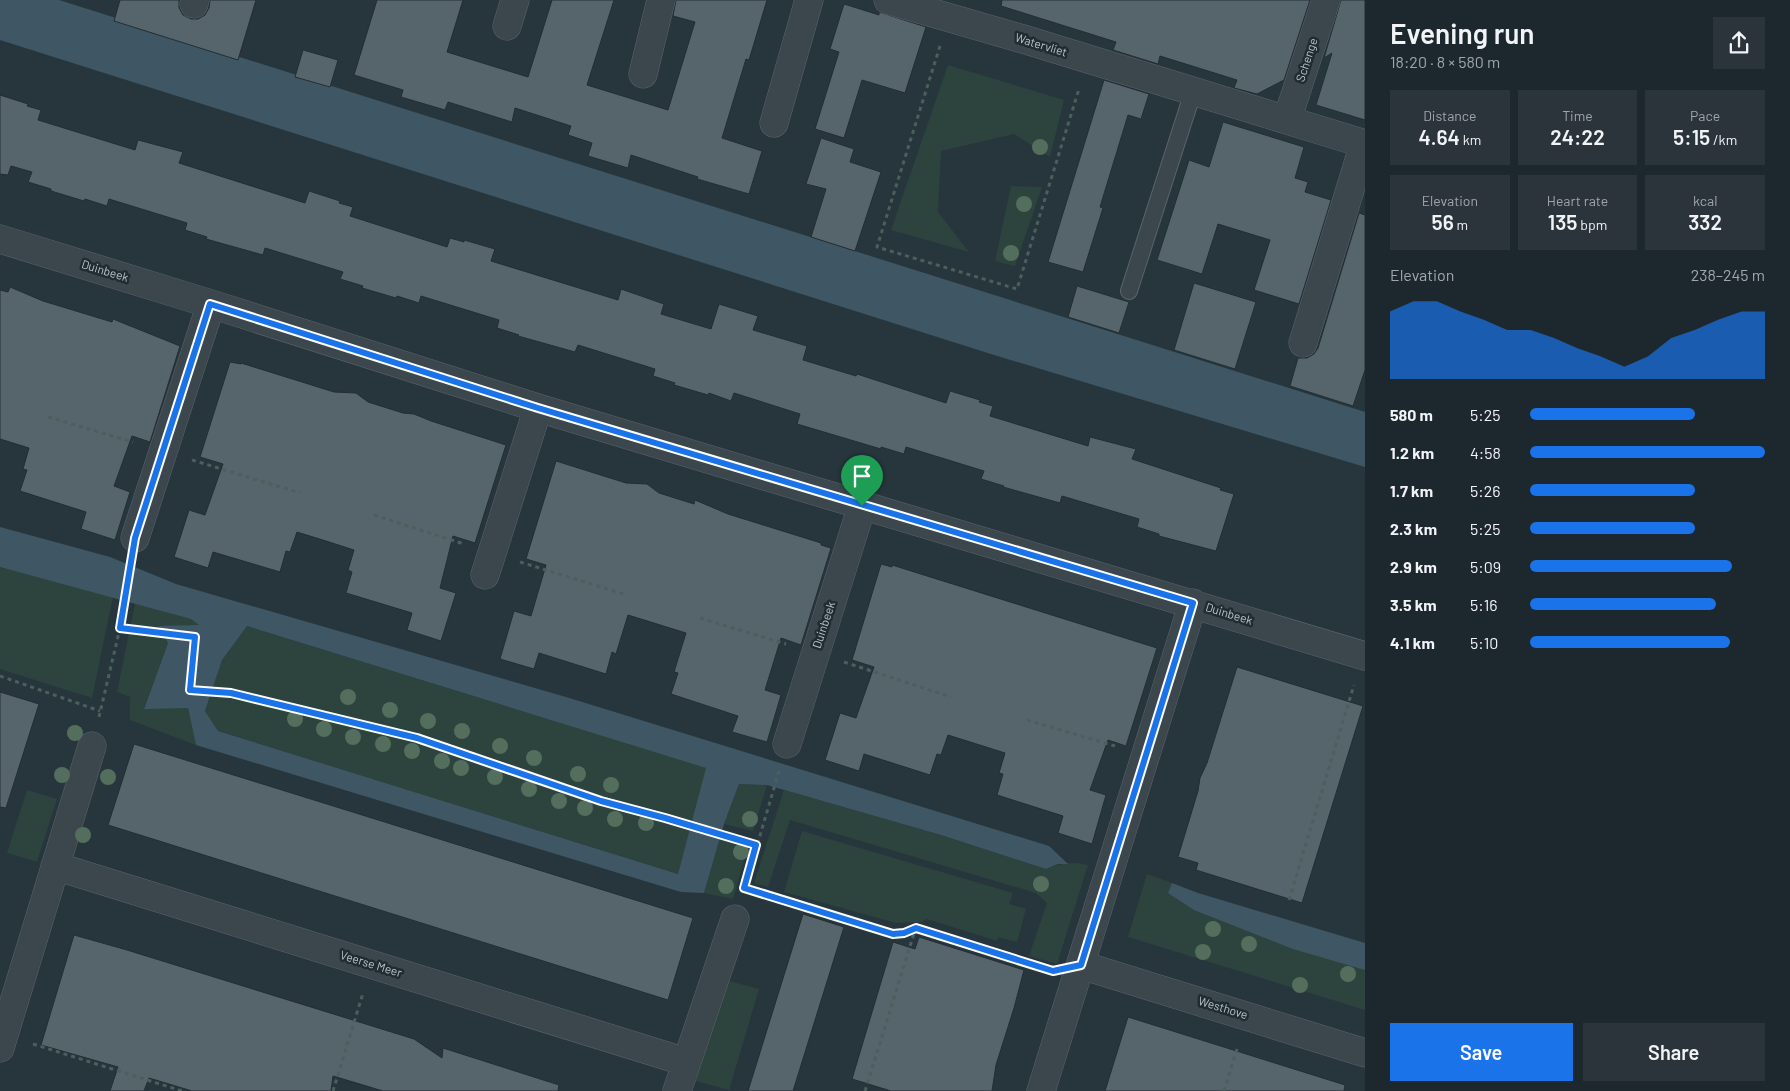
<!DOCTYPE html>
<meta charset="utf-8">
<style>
body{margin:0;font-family:Barlow,sans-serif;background:#2a343a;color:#f1f3f6;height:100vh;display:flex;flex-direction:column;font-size:19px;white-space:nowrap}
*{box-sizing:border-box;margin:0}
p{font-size:16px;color:#a0a6aa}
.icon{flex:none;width:28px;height:28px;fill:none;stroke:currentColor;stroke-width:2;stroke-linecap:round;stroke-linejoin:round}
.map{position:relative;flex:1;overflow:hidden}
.drawer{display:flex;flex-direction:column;background:#1d282e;width:425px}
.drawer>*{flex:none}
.pin{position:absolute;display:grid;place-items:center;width:42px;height:42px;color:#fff;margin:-51px -21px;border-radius:50% 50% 50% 0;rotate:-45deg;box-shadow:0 0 5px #0007}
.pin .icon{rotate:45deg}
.round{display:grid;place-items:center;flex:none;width:52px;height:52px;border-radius:0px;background:#2a343a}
.summary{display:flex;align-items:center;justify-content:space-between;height:85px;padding:0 25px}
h1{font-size:28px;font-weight:600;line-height:38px}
.stats{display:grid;grid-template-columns:repeat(3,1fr);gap:8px;height:85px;padding:5px 25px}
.stats div{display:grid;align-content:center;border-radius:0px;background:#2a343a;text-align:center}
.stats b{font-size:21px;font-weight:600}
.stats small{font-size:14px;font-weight:400}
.stats p{font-size:14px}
.chart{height:140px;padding:10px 25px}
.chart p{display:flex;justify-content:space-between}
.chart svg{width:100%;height:90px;margin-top:5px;fill:#1a73e8;opacity:.7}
.action{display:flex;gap:10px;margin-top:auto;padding:10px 25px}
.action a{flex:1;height:58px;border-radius:0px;background:#1a73e8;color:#fff;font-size:20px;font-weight:600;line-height:58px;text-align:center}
.action a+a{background:#2a343a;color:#f1f3f6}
ul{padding:0 25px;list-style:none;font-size:16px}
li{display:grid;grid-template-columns:80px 60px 1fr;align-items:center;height:38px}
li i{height:12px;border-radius:6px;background:#1a73e8}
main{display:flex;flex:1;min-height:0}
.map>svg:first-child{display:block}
.green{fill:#2d433e}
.water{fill:#3f5764;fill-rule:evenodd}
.building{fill:#56656c;stroke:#222e34}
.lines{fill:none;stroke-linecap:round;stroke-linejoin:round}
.service-casing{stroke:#59656b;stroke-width:18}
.minor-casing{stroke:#59656b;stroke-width:29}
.path{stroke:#4b5f5c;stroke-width:3;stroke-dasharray:4 4;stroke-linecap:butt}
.service{stroke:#3b474d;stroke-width:16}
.minor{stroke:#3b474d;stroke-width:28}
.tree{fill:#546e5d}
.route-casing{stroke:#fff;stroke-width:10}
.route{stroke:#1a73e8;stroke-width:6}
.labels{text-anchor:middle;stroke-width:5;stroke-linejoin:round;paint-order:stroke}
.street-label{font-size:12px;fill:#b7c2c8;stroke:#202c32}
</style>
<main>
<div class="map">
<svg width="1365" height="1091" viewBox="0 0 1365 1091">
<rect width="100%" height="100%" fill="#27363d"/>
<!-- green -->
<path class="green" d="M948,65L1064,100L1050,157L1014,134L941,151L938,212L969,252L891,230Z
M1011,186L1042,187L1015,266L995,261Z
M0,567L113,597L92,698L0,669Z
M135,603L191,619L200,625L168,643L144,708H188L196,745L130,720V697L117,692Z
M247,626L707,768L678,874L218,731L205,712L222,659Z
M739,784L767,785L753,831L724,824Z
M27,790L57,799L37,862L7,853Z
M784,790L941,835L1046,869C1060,863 1073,861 1088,865L1057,964L1029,956L1047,903L1036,893L790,820L768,887L754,883Z
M802,831L1013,893L1009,904L1026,909L1017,942L998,937L997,941L927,919L921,922L896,923L784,892Z
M720,838L748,846L733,899L704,893Z
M1147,874L1172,883L1168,893L1365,968V1010L1128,937Z
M725,980L759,989L729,1090L696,1081Z"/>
<!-- water -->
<path class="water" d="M0,0H59L1365,412V467L991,354L0,40Z
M0,527L110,557L176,584L566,697L1049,846L1068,864H1058L1046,869L941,835L767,785L739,784L724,824L704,893L681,892L196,745L188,708L144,709L168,643L159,626L199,625L191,619L0,567ZM247,626L706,768L678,874L218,731L205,711L222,660Z
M1172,883L1198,893L1365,943V970L1293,949L1194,910L1168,893Z"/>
<!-- building -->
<path class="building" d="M120,0H179V8L183,15L191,19H198L205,15L209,8L210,0H256L238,60L114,21Z
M377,0H463L447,52L528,77L552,0H614L587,85L668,110L695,22L673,16L676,0H767L749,60L746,59L722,138L762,151L749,194L697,179L698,177L631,155L628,168L588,156L592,143L568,135L571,126L515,108L512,122L448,102L445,110L401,97L403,90L354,75Z
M1002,0H1310L1284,80L1257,94L1234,88L1237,80L1160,56L1158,64L1113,50L1116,42L1001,6Z
M1341,0H1365V120L1316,105L1332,53L1324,58Z
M844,4L879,15V12L926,27L905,93L862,80L844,138L815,129L839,52L830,49Z
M303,50L338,60L330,87L295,77Z
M1104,80L1149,94L1141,119L1128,115L1100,207L1103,208L1083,272L1048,262Z
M0,95L28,104L27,106L41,110L38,120L135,150L138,140L183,152L179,163L305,203L309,191L340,201L339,203L353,207L350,216L447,247L450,238L464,242V240L495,249L491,261L618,300L621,289L664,304L661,314L711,329L719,304L758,316L753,330L807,346L803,360L856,376L857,374L946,403L950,391L980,400L979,402L993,406L990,416L1088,446L1090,437L1136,449L1132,459L1221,488L1220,490L1234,494L1216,551L1159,536V534L1137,527L1139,519L1062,496L1060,503L1003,487L1004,486L981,479L984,471L906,447L904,454L881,447V449L797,424L800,414L734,393L731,401L709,393L708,395L674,385L675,383L653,376L655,369L578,345L575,352L518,336L519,335L497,328L499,320L421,296L419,303L397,296L396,298L362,288L363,286L340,279L343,272L265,248L263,255L206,239L207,237L185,230L187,223L109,199L107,206L85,199L84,201L51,191V189L28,182L32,172L11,166L8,175L0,174Z
M1223,122L1304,147L1295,178L1308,182L1305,192L1331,200L1299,304L1254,290L1270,240L1218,224L1202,274L1157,260L1189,160L1209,167Z
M821,138L854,149L850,162L881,172L855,251L811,237L826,189L806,184Z
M1359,213L1365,215V370L1353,406L1290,386L1298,358H1307L1314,354L1318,348Z
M1194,283L1256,302L1235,369L1174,350Z
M1077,286L1129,302L1119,333L1068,317Z
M10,287L43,301L112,322L113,319L180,346L150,442L132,436L114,486L130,492L115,540L81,529L86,512L20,491L27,470L23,469L29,448L0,439V290L8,292Z
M230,362L241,364V363L334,392L356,393L368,402L403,413L414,414L431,421L506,445L475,543L453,536L440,588L456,593L441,641L407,630L412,613L346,593L352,572L348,570L354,550L326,541L297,532L290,552L286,551L280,572L213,552L208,568L174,557L189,510L205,515L223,464L200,457Z
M556,461L626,483L647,484L659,493L694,504L695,500L728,514L821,543V545L831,548L801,645L781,638L765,690L781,695L767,742L732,732L738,716L671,694L678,673L674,672L686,633L628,615L616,654L612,652L606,674L539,653L534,669L500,659L514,611L531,616L546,565L526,559Z
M881,564L892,567V565L1157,648L1126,746L1108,740L1090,790L1106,795L1092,844L1058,833L1063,816L997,795L1003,774L999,773L1005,753L948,735L941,755L937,754L930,775L864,754L859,771L825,760L840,713L856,718L874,667L852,660Z
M1237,667L1363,706L1302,903L1196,870L1198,863L1178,857L1198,791L1200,778L1207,763Z
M0,692L39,704L6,808L0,807Z
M134,744L693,918L668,1000L108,825Z
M803,914L844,927L793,1091H748Z
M74,935L127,950L414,1039L442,1058L443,1048L559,1085L558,1091H383L333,1076L331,1091H192L149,1078L144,1091H110L118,1067L41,1045Z
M919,937L1024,970L1014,1008L996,1065L992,1091H891L852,1079L893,942L915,949Z
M1128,1017L1345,1085L1344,1091H1105Z"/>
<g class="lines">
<!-- service casing -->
<g class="service-casing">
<path id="service" d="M1129,291L1193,92"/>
</g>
<!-- minor casing -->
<g class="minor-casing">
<path id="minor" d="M888,0L1023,39L1365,144
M194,4L195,0
M507,26L515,0
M643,74L661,0
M1287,120L1326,0
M774,123L809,0
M0,239L211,304L538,408L1365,656
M1303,343L1364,144
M135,538L211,304
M485,575L538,408
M787,744L862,506
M55,866L686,1062
M1081,965L1365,1053
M0,1048L92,746
M677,1091L735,919
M1041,1091L1193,603"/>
</g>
<!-- path -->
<path class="path" d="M940,46L877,247L1017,289L1079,89
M48,417L133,442
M192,460L300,493
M374,515L464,544
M520,562L627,595
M700,618L786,644
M120,628L195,637L190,690L231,693L417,738L601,801L665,818L756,845
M844,662L951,697
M0,676L100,711
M99,717L120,628L130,569
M1027,720L1115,746
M744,890L779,771
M750,890L893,934L904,933L916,927L1047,969
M1289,900L1354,685
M33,1044L182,1091
M333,1091L363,993
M865,1091L916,927
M1224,1091L1238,1046"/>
<!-- service -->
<use href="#service" class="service"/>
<!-- minor -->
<use href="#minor" class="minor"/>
</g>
<!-- trees -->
<g class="tree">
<circle cx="1040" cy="147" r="8"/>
<circle cx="1024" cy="204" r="8"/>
<circle cx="1011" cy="253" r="8"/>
<circle cx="348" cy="697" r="8"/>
<circle cx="390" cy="710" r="8"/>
<circle cx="295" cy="719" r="8"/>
<circle cx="428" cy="721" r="8"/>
<circle cx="324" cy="729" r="8"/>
<circle cx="462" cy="731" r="8"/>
<circle cx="75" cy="733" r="8"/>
<circle cx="353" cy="737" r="8"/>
<circle cx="383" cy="744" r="8"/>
<circle cx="500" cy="746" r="8"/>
<circle cx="412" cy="751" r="8"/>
<circle cx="534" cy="758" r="8"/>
<circle cx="442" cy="761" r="8"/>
<circle cx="461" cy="768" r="8"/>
<circle cx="578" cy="774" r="8"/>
<circle cx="62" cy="775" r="8"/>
<circle cx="108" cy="777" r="8"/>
<circle cx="495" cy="777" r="8"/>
<circle cx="611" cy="785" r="8"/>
<circle cx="529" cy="789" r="8"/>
<circle cx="559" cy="801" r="8"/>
<circle cx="585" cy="808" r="8"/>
<circle cx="615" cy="819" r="8"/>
<circle cx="750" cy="819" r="8"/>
<circle cx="646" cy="823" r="8"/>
<circle cx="83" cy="835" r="8"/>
<circle cx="741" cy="852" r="8"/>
<circle cx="1041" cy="884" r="8"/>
<circle cx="726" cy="886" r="8"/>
<circle cx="1213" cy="929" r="8"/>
<circle cx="1249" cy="944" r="8"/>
<circle cx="1203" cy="952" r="8"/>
<circle cx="1348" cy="974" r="8"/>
<circle cx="1300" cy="985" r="8"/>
</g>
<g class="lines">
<!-- route casing -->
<g class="route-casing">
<path id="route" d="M210,304L538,408L1193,603L1081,965L1053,971L916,928L904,933L893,934L744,888L756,845L665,818L601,801L417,738L231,693L190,690L195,637L120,628L135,538Z"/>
</g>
<!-- route -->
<use href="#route" class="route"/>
</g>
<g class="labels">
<!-- street labels -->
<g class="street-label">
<text transform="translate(1041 45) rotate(17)" y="4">Watervliet</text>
<text transform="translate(1307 60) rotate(-72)" y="4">Schenge</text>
<text transform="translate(105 271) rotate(17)" y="4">Duinbeek</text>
<text transform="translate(1229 614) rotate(17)" y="4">Duinbeek</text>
<text transform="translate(824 625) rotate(-72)" y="4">Duinbeek</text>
<text transform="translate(371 964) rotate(17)" y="4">Veerse Meer</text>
<text transform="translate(1223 1008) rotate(17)" y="4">Westhove</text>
</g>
</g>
</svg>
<div class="pin" style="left:862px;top:506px;background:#1e9e55"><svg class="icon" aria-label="arrive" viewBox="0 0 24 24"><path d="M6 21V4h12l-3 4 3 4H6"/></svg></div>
</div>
<section class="drawer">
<div class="summary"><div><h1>Evening run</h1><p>18:20 · 8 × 580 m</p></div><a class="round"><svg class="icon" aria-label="share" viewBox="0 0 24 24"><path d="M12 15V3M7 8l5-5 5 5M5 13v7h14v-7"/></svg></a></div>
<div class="stats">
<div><p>Distance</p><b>4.64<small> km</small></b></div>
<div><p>Time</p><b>24:22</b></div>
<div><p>Pace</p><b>5:15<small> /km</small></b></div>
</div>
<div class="stats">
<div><p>Elevation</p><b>56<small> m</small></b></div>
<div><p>Heart rate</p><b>135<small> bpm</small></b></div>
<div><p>kcal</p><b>332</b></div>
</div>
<div class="chart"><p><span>Elevation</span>238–245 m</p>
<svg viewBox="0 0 160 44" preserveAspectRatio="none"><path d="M0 44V11L10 6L20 6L30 11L40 15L50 20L60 20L70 24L80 29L90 33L100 38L110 33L120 24L130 20L140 15L150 11L160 11V44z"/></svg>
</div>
<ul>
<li><b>580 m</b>5:25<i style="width:70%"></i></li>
<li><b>1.2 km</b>4:58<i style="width:100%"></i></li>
<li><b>1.7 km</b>5:26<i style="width:70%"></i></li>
<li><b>2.3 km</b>5:25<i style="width:70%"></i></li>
<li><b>2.9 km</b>5:09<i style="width:86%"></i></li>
<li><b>3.5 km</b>5:16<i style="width:79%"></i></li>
<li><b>4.1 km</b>5:10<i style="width:85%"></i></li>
</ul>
<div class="action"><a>Save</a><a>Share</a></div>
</section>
</main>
